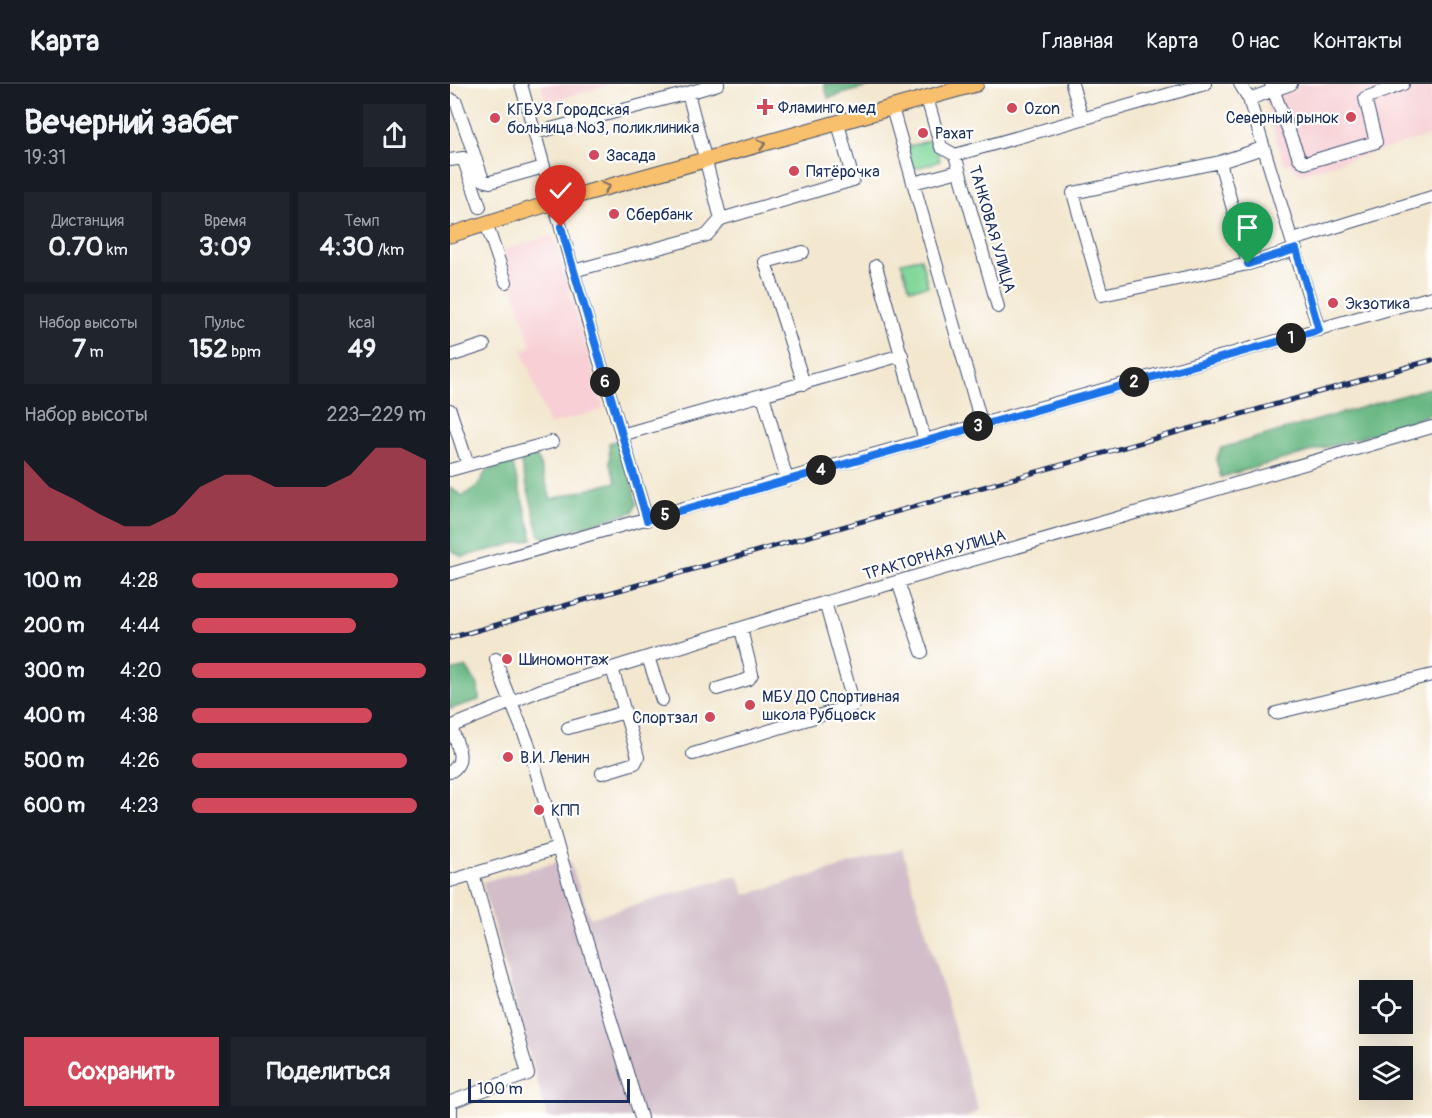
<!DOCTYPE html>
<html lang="ru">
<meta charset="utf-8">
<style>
body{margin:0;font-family:Pangolin,sans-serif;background:#20242c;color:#f1f3f6;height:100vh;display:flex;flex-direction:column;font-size:22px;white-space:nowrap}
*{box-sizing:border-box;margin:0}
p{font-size:20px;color:#9ea1a6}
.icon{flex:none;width:33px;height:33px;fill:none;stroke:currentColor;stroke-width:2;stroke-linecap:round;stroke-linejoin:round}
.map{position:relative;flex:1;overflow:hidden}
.details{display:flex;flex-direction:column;background:#171b24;width:450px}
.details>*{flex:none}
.buttons{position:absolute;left:909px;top:896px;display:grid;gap:12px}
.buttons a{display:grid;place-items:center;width:54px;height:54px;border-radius:0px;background:#171b24;box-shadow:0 6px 24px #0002;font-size:30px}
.scale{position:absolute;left:18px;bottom:15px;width:162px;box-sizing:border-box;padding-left:6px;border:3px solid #1b2f5e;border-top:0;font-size:16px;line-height:21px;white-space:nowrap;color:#1b2f5e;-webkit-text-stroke:4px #fff;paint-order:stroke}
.pin{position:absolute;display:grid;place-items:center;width:51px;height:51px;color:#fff;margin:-62px -26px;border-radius:50% 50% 50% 0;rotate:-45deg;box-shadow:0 0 6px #0007}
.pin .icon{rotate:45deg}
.km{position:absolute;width:30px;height:30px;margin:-15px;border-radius:50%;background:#222;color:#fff;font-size:16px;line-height:30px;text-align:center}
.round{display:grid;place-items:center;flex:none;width:63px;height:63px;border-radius:0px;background:#20242c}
.summary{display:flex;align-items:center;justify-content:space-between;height:102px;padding:0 24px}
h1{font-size:33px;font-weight:700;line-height:45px}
.figures{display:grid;grid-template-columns:repeat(3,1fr);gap:9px;height:102px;padding:6px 24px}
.figures div{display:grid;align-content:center;border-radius:0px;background:#20242c;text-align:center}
.figures b{font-size:26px;font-weight:700}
.figures small{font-size:16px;font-weight:400}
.figures p{font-size:16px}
.chart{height:168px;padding:12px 24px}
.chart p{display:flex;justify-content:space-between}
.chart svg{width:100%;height:108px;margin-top:6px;fill:#d1495b;opacity:.7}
.button{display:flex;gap:12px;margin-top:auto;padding:12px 24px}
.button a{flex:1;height:69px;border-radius:0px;background:#d1495b;color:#fff;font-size:24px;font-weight:700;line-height:69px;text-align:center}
.button a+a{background:#20242c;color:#f1f3f6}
ul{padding:0 24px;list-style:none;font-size:20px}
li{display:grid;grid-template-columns:96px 72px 1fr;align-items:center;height:45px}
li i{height:15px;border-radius:8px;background:#d1495b}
header{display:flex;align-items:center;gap:36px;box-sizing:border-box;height:84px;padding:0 30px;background:#171b24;border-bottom:2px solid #363941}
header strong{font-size:28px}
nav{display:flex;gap:33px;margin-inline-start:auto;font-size:21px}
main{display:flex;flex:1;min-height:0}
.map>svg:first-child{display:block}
.built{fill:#f7cfd4}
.industrial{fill:#d2bdc8}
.green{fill:#82d79b;stroke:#4e837c;stroke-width:1.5}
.forest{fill:#69b883;stroke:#427470;stroke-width:1.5}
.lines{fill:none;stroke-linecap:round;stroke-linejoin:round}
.minor-casing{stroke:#3b4b6f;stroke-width:14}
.major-casing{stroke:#3b4b6f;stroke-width:17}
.minor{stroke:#fff;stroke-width:12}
.major{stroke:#f8bf6c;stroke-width:15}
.rail-casing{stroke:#1b2f5e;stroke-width:5}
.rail{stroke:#fff;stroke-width:3;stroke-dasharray:9;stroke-linecap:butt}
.oneway{stroke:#7e7064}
.route-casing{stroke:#fff;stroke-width:12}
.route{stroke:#1a73e8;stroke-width:8}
.poi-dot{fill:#d1495b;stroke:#fff;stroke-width:2}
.labels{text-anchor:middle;stroke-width:4.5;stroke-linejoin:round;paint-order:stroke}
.poi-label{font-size:16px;fill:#1b2f5e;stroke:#fff;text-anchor:start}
.street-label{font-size:16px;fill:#1b2f5e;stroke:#fff}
</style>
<header>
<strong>Карта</strong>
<nav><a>Главная</a><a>Карта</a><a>О нас</a><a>Контакты</a></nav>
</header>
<main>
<section class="details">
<div class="summary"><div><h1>Вечерний забег</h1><p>19:31</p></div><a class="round"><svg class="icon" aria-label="share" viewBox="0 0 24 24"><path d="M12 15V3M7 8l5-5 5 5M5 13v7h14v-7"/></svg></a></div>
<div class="figures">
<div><p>Дистанция</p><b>0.70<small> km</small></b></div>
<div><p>Время</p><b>3:09</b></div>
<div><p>Темп</p><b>4:30<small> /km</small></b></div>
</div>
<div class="figures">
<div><p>Набор высоты</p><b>7<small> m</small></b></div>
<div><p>Пульс</p><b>152<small> bpm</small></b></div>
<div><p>kcal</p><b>49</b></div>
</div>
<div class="chart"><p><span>Набор высоты</span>223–229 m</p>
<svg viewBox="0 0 160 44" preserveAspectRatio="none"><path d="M0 44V11L10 22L20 27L30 33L40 38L50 38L60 33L70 22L80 17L90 17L100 22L110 22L120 22L130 17L140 6L150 6L160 11V44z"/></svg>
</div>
<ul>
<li><b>100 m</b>4:28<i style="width:88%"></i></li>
<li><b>200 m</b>4:44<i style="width:70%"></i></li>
<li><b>300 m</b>4:20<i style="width:100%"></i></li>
<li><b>400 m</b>4:38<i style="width:77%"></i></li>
<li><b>500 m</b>4:26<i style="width:92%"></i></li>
<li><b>600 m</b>4:23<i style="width:96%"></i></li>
</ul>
<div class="button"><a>Сохранить</a><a>Поделиться</a></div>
</section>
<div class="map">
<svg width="982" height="1034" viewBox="0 0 982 1034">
<rect width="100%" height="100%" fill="#fff"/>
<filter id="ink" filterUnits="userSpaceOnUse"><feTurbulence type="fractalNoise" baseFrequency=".0167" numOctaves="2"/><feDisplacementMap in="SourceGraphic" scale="12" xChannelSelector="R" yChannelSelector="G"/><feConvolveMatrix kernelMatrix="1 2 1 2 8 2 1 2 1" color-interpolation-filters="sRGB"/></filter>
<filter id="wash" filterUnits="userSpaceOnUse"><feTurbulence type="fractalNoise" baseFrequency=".008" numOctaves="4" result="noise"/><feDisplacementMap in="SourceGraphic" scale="24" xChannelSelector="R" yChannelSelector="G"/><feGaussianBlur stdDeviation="1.35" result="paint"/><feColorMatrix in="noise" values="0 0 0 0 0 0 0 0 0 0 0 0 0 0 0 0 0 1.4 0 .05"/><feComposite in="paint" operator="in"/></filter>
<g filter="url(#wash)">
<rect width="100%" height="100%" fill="#f3e7cf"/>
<!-- built -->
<path class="built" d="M91,0H162L96,19Z
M849,0H982V51L851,90L840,80H834L814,15L848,6L846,1Z
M103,151L154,325L99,341L72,266L81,263L53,166Z"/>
<!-- industrial -->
<path class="industrial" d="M452,765L528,1026L517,1034H97L32,798L119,775L140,834L288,791L295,811Z"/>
<!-- green -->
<path class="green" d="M484,55L490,77L463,85L457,63Z
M471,174L478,202L460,205L451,178Z"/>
<!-- forest -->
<path class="forest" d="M374,0H428L378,14Z
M978,304L982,307V329L951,342L771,393L766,376L771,364Z
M169,356L187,419L183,428L94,454L90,452L70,376L87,372L101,415L166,398L160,380L159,359Z
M62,378L83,455L12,473L0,465V404L13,412L28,401L36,387Z
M16,583L28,601L29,616L0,625V587Z"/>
</g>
<g filter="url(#ink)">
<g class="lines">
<!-- minor casing -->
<g class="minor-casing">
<path id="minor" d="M71,0L123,187L197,436
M622,0L632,34
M790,0L799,15L869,246
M821,0L849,74L855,79L926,58L915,14L953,0
M238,9L268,0
M477,14L491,63L505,71L548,223
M0,15L6,18L33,96L40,98L94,83
M799,15L841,0
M442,24L532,341
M85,49L238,9L271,135
M505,71L755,0
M0,76L13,74L30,123
M770,78L813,64
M463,99L509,87
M36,139L56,198
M843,156L982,113
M353,168L315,178L354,300
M798,180L770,78L623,109L652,211L798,180L846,165
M426,182L475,357
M123,187L257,151L271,135L403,96L388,39
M0,272L34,261
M313,311L337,396
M0,326L18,381L0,386
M171,351L452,271
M18,381L102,358
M0,490L982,213
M448,498L472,568
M198,573L212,616
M267,605L299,595L302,590L291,545
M826,629L982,591
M0,643L91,606L346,527L982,343
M118,644L175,628
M243,670L404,621L375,518
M0,688C18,678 6,658 1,643
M152,689L185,679L188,673L162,584
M108,764L191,1034
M0,797L108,764L78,659L54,601L46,575
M1,1034V1018L78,990L23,789"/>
</g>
<!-- major casing -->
<g class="major-casing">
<path id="major" d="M0,151L104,118L526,0"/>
</g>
<!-- minor -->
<use href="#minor" class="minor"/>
<!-- major -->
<use href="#major" class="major"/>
<!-- rail casing -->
<g class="rail-casing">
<path id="rail" d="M0,554L982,276"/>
</g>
<!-- rail -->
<use href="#rail" class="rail"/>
</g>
<!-- one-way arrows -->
<defs><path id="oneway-chevron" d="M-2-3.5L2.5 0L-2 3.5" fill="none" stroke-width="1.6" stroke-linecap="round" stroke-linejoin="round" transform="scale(1.5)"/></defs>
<g class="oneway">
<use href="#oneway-chevron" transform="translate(312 60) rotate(-16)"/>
<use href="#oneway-chevron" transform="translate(156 103) rotate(-15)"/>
</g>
</g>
<g class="lines" filter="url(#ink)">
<!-- route casing -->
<g class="route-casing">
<path id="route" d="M111,143L197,436L869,246L846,165L798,180"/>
</g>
<!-- route -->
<use href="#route" class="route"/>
</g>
<!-- markers -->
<g class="poi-dot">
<path d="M312 14h6v6h6v6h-6v6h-6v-6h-6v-6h6z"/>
<circle cx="562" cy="24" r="6"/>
<circle cx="901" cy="33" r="6"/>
<circle cx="45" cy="34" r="6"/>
<circle cx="473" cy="49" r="6"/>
<circle cx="144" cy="71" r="6"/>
<circle cx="344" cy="87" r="6"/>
<circle cx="164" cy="130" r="6"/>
<circle cx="883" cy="219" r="6"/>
<circle cx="57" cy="575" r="6"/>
<circle cx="300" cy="621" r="6"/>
<circle cx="260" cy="633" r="6"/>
<circle cx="58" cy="673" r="6"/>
<circle cx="89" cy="726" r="6"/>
</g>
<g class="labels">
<!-- poi labels -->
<g class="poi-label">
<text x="328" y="29">Фламинго мед</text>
<text x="574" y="30">Ozon</text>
<text x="57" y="31">КГБУЗ Городская<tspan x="57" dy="18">больница №3, поликлиника</tspan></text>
<text x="889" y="39" text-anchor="end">Северный рынок</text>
<text x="485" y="55">Рахат</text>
<text x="156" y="77">Засада</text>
<text x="356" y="93">Пятёрочка</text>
<text x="176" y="136">Сбербанк</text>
<text x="895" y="225">Экзотика</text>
<text x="69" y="581">Шиномонтаж</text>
<text x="312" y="618">МБУ ДО Спортивная<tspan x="312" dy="18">школа Рубцовск</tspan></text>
<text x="248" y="639" text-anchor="end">Спортзал</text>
<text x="70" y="679">В.И. Ленин</text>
<text x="101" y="732">КПП</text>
</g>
<!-- street labels -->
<g class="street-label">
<text transform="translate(543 145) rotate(74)" y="6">ТАНКОВАЯ УЛИЦА</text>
<text transform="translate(484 470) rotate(-16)" y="6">ТРАКТОРНАЯ УЛИЦА</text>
</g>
</g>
</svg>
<div class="buttons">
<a><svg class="icon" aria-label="locate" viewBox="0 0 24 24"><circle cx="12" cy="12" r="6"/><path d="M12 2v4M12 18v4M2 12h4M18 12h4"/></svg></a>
<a><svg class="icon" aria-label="layers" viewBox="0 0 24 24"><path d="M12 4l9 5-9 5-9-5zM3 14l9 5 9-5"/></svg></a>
</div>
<div class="scale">100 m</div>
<div class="pin" style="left:798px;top:180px;background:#1e9e55"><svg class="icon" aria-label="arrive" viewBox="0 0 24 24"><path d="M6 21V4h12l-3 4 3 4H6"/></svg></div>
<div class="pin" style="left:111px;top:143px;background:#d93025"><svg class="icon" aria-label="check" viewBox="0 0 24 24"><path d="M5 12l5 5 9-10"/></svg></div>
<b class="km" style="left:841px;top:254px">1</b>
<b class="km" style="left:684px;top:298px">2</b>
<b class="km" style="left:528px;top:342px">3</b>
<b class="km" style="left:371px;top:386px">4</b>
<b class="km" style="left:215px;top:431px">5</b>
<b class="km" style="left:155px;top:298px">6</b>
</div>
</main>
